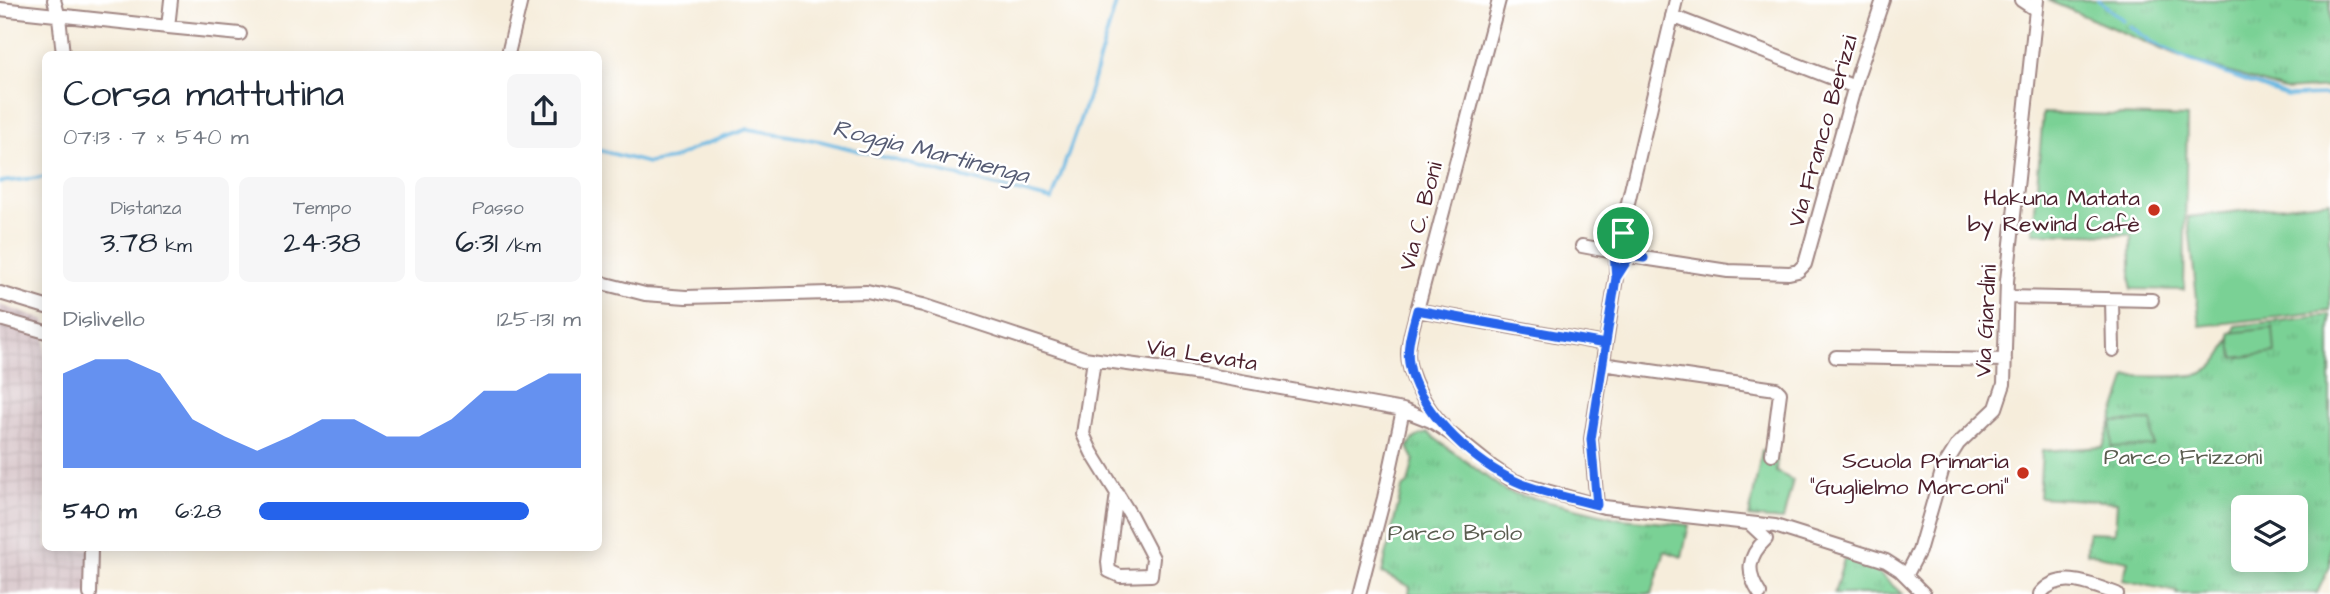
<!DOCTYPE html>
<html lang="it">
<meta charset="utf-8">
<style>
body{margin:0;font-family:"Architects Daughter",sans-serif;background:#f6f6f7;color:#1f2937;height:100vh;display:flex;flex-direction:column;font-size:26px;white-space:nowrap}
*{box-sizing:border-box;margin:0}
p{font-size:23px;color:#747a83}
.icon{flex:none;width:38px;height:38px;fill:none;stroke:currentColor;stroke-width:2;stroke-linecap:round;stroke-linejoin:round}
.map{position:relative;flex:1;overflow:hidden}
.panel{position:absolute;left:42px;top:51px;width:560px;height:500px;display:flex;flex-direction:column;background:#fff;border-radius:10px;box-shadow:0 4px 18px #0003}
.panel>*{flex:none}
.fabs{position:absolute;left:2231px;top:495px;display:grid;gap:14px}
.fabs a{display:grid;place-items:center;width:77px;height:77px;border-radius:10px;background:#fff;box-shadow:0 4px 18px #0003;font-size:35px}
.pin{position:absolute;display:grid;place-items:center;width:60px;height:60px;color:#fff;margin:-30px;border:4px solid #fff;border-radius:50%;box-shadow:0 2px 7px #0007}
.round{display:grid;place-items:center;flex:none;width:74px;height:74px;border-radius:10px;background:#f6f6f7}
.head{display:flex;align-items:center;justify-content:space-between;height:119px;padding:0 21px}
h1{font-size:38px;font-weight:600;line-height:52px}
.metrics{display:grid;grid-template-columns:repeat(3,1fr);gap:10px;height:119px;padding:7px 21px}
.metrics div{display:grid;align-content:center;border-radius:10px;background:#f6f6f7;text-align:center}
.metrics b{font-size:30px;font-weight:600}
.metrics small{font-size:19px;font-weight:400}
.metrics p{font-size:19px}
.chart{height:196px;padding:14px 21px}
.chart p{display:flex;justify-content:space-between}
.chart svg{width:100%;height:126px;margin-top:7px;fill:#2563eb;opacity:.7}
ul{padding:0 21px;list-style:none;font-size:23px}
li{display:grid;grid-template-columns:112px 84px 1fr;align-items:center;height:52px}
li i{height:18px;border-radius:9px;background:#2563eb}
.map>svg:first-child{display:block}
.industrial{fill:url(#industrial-grid)}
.grass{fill:url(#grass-tufts);stroke:#627860;stroke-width:2;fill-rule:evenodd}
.pitch{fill:#7ad195;stroke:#627860;stroke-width:2}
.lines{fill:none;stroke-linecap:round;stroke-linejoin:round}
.stream{stroke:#67b7e2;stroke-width:3.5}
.minor-casing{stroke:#a08683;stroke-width:16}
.minor{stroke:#fff;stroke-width:12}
.route-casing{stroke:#fff;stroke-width:14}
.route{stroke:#2563eb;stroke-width:9}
.poi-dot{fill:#c8321e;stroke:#fff;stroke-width:2.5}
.labels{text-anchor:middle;stroke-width:5;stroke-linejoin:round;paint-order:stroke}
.street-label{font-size:23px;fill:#4a1f2b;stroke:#fff}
.poi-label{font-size:23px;fill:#4a1f2b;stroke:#fff;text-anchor:end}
.park-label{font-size:23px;fill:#5b5d50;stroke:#fff}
.water-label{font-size:24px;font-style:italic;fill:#565c74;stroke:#fff}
</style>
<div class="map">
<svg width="2330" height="594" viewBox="0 0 2330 594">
<defs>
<pattern id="industrial-grid" width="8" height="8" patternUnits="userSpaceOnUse" patternTransform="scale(1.75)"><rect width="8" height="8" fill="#d2bec2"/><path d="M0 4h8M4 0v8" fill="none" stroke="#b6a3a7"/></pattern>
<pattern id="grass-tufts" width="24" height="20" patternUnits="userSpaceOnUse" patternTransform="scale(1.75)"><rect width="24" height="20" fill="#7ad195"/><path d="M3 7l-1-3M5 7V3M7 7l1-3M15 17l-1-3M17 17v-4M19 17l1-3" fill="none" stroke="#6bb381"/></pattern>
</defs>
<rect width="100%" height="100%" fill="#fff"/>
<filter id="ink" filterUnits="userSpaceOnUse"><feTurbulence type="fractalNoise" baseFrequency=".0143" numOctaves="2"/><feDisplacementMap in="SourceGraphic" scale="14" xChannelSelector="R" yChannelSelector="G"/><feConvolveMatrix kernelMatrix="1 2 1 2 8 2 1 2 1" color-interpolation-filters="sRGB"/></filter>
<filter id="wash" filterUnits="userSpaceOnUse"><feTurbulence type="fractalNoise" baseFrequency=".00686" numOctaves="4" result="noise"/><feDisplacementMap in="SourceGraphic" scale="28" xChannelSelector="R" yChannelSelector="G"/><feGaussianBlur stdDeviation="1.57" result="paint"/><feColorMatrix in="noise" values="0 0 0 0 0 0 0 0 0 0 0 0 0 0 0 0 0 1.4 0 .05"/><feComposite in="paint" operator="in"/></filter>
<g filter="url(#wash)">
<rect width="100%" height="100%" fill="#f6eddb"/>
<!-- industrial -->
<path class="industrial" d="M0,305L45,320L46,548H102L100,594H0Z"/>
<!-- grass -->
<path class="grass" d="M2047,0H2330V87L2284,90L2175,55Z
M2330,315V566L2317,593L2177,594V592L2123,580L2128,561L2087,553L2088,532L2115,533L2117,502L2039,497L2042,451L2103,447L2127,376C2143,376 2192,379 2205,372C2220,365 2230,340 2236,326ZM2244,508H2296V560H2244Z
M1428,433L1507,492L1621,519L1689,525L1682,557L1665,551L1652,594H1409L1410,587L1382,573L1402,488L1408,484L1414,459L1408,447C1413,438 1418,435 1428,433Z
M1762,450L1777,455L1776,472L1793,480L1783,520L1749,517Z
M1845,556C1867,561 1885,578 1902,594H1834Z"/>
<!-- pitch -->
<path class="pitch" d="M2043,113L2187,117L2184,290L2131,289V235L2033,233Z
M2330,201V311L2200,326L2188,217Z
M2273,328L2275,353L2233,358L2230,333Z
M2152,421L2153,446L2112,447V422Z"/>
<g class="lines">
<!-- stream -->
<path class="stream" d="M2098,0L2123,20
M2130,26L2150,41L2191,61L2287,96L2330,95
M598,150L648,163L673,159L699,146L748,129L820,141L1052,200L1088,97L1117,0
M0,182L46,177"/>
</g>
</g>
<g filter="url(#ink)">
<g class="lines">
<!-- minor casing -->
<g class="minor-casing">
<path id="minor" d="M54,0L59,17L63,54
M2021,0L2036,10
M0,9L168,27L171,0
M1672,16L1855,87
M168,27L240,34
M508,54L521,0
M1582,246L1614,252
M1617,247L1623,233L1626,211L1676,0
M1630,256L1728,271L1789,273L1798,271L1805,264L1859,71L1883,0
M598,282L645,294L686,297L867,292L923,305L1084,358L1208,375L1403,410L1431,421L1451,434L1491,466L1510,479L1528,486L1604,507L1775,526L1886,561L1900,570L1924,594
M0,293L46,307
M2007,297L2152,300
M2112,300L2113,350
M1417,310L1605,344
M0,319L46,332
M1836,357L2005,360
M1094,360L1083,434L1092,453L1131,516L1153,558L1151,575L1120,576L1109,571L1108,562L1117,493
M1602,364L1776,389L1780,393L1772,454
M1442,424C1427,408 1408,377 1408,354C1408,339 1414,324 1417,310L1499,0
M1597,505L1591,439L1616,278V259
M1749,523L1766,539C1747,557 1746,573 1760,594
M1906,576L1919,551L1943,468L1958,444L1996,408L2004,384L2007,281L2037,0
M90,594L91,548
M1359,594L1384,498L1403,410
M2040,594C2060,569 2092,585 2117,594"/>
</g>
<!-- minor -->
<use href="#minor" class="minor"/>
</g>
</g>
<g class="lines" filter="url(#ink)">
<!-- route casing -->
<g class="route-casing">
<path id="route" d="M1623,233L1614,252L1616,278L1591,439L1597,505C1569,497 1536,492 1509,478C1470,458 1416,408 1409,363C1406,346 1413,326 1417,310L1605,344L1616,278L1630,256L1644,258L1630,251L1623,233"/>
</g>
<!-- route -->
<use href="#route" class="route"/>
</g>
<!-- markers -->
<g class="poi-dot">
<circle cx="2154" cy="210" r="7"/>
<circle cx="2023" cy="473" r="7"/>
</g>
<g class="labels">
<!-- street labels -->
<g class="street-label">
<text transform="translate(1822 131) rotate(-74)" y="8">Via Franco Berizzi</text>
<text transform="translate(1420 216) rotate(-75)" y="8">Via C. Boni</text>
<text transform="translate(1985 321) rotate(-87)" y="8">Via Giardini</text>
<text transform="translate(1202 354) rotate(9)" y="8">Via Levata</text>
</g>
<!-- poi labels -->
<g class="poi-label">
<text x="2140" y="205">Hakuna Matata<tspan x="2140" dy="26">by Rewind Cafè</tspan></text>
<text x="2009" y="468">Scuola Primaria<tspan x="2009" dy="26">"Guglielmo Marconi"</tspan></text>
</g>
<!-- park labels -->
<g class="park-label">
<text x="2183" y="464">Parco Frizzoni</text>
<text x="1455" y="540">Parco Brolo</text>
</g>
<!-- water labels -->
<g class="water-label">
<text transform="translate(931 151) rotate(14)" y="8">Roggia Martinenga</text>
</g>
</g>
</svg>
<div class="fabs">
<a><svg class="icon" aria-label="layers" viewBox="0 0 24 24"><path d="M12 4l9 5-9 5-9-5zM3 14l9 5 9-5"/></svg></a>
</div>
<div class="pin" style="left:1623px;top:233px;background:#1e9e55"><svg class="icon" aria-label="arrive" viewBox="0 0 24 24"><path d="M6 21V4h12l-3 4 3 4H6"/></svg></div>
<section class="panel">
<div class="head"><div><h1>Corsa mattutina</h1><p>07:13 · 7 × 540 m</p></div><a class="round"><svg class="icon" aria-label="share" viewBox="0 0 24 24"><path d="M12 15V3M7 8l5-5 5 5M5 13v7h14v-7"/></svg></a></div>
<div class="metrics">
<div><p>Distanza</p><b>3.78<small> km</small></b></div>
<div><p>Tempo</p><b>24:38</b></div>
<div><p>Passo</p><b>6:31<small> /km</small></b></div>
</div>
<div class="chart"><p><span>Dislivello</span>125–131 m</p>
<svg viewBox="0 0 160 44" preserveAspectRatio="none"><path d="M0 44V11L10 6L20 6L30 11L40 27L50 33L60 38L70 33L80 27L90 27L100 33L110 33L120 27L130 17L140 17L150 11L160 11V44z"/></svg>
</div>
<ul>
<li><b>540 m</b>6:28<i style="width:84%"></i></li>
</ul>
</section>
</div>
